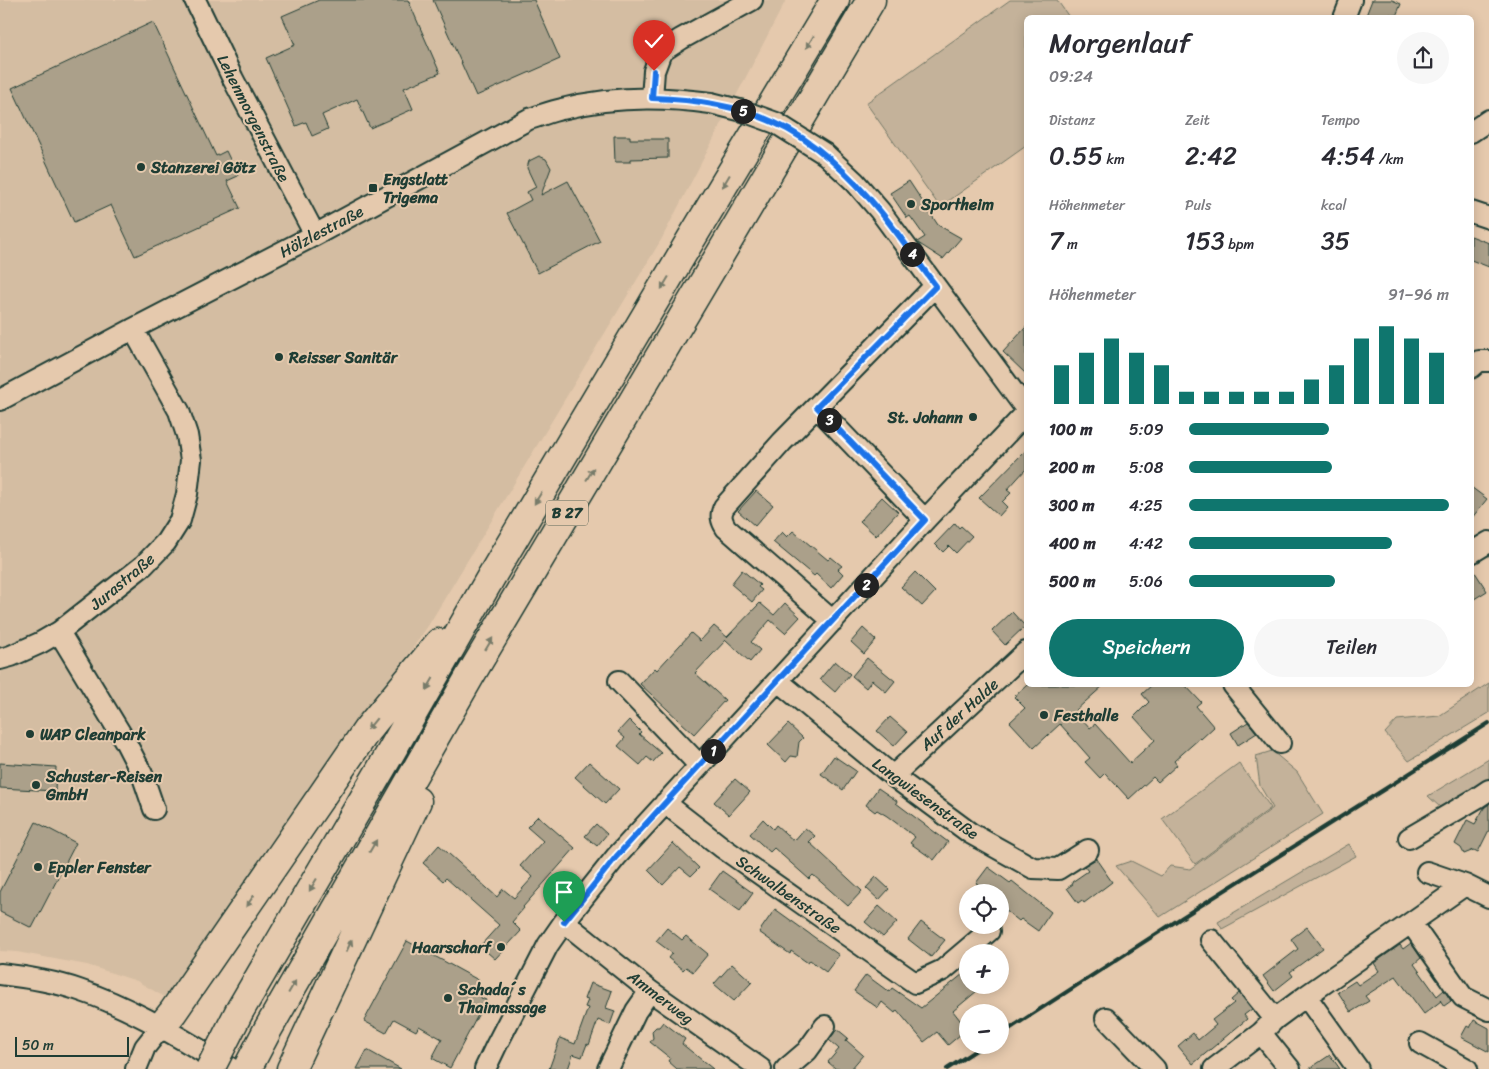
<!DOCTYPE html>
<html lang="de">
<meta charset="utf-8">
<style>
body{margin:0;font-family:Sriracha,sans-serif;background:#f7f7f7;color:#2b2b33;height:100vh;display:flex;flex-direction:column;font-size:19px;white-space:nowrap}
*{box-sizing:border-box;margin:0}
p{font-size:16px;color:#7c7c81}
.icon{flex:none;width:28px;height:28px;fill:none;stroke:currentColor;stroke-width:2;stroke-linecap:round;stroke-linejoin:round}
.map{position:relative;flex:1;overflow:hidden}
.sheet{position:absolute;left:1024px;top:15px;width:450px;height:672px;display:flex;flex-direction:column;background:#fff;border-radius:8px;box-shadow:0 2px 12px #0003}
.sheet>*{flex:none}
.tools{position:absolute;left:959px;top:884px;display:grid;gap:10px}
.tools a{display:grid;place-items:center;width:50px;height:50px;border-radius:50%;background:#fff;box-shadow:0 2px 12px #0003;font-size:25px}
.scale{position:absolute;left:15px;bottom:12px;width:114px;box-sizing:border-box;padding-left:5px;border:2px solid #1f3d34;border-top:0;font-size:14px;line-height:18px;white-space:nowrap;color:#1f3d34;-webkit-text-stroke:4px #e5c9ad;paint-order:stroke}
.pin{position:absolute;display:grid;place-items:center;width:42px;height:42px;color:#fff;margin:-51px -21px;border-radius:50% 50% 50% 0;rotate:-45deg;box-shadow:0 0 5px #0007}
.pin .icon{rotate:45deg}
.km{position:absolute;width:25px;height:25px;margin:-12px;border-radius:50%;background:#222;color:#fff;font-size:14px;line-height:25px;text-align:center}
.round{display:grid;place-items:center;flex:none;width:52px;height:52px;border-radius:26px;background:#f7f7f7}
.summary{display:flex;align-items:center;justify-content:space-between;height:85px;padding:0 25px}
h1{font-size:28px;font-weight:600;line-height:38px}
.stats{display:grid;grid-template-columns:repeat(3,1fr);gap:8px;height:85px;padding:5px 25px}
.stats div{display:grid;align-content:center}
.stats b{font-size:25px;font-weight:600}
.stats small{font-size:14px;font-weight:400}
.stats p{font-size:14px}
.chart{height:140px;padding:10px 25px}
.chart p{display:flex;justify-content:space-between}
.chart svg{width:100%;height:90px;margin-top:5px;stroke:#0f766e;stroke-width:6}
.action{display:flex;gap:10px;margin-top:auto;padding:10px 25px}
.action a{flex:1;height:58px;border-radius:30px;background:#0f766e;color:#fff;font-size:20px;font-weight:600;line-height:58px;text-align:center}
.action a+a{background:#f7f7f7;color:#2b2b33}
ul{padding:0 25px;list-style:none;font-size:16px}
li{display:grid;grid-template-columns:80px 60px 1fr;align-items:center;height:38px}
li i{height:12px;border-radius:6px;background:#0f766e}
.map>svg:first-child{display:block}
.built{fill:#d4bda2}
.green{fill:#c4b29a;stroke:#727867}
.building{fill:#aba08a;stroke:#1f3d34}
.lines{fill:none;stroke-linecap:round;stroke-linejoin:round}
.minor-casing{stroke:#1f3d34;stroke-width:24}
.highway-casing{stroke:#1f3d34;stroke-width:31}
.minor{stroke:#e5c9ad;stroke-width:20}
.highway{stroke:#e5c9ad;stroke-width:28}
.rail{stroke:#1f3d34;stroke-width:4}
.minor-bridge-casing{stroke:#1f3d34;stroke-width:24;stroke-linecap:butt}
.highway-bridge-casing{stroke:#1f3d34;stroke-width:31;stroke-linecap:butt}
.minor-bridge{stroke:#e5c9ad;stroke-width:20}
.highway-bridge{stroke:#e5c9ad;stroke-width:28}
.oneway{fill:#787c6a}
.route-casing{stroke:#fff;stroke-width:10}
.route{stroke:#1a73e8;stroke-width:6}
.poi-dot{fill:#1f3d34;stroke:#e5c9ad;stroke-width:2}
.labels{text-anchor:middle;stroke-width:4;stroke-linejoin:round;paint-order:stroke}
.shield{fill:#e5c9ad;stroke:#5a6758;stroke-width:1}
.shield-label{font-size:15px;font-weight:bold;fill:#1f3d34}
.street-label{font-size:16px;fill:#1f3d34;stroke:#e5c9ad}
.poi-label{font-size:16px;font-weight:bold;fill:#1f3d34;stroke:#e5c9ad;text-anchor:start}
</style>
<div class="map">
<svg width="1489" height="1069" viewBox="0 0 1489 1069">
<rect width="100%" height="100%" fill="#e5c9ad"/>
<filter id="ink" filterUnits="userSpaceOnUse"><feTurbulence type="fractalNoise" baseFrequency=".02" numOctaves="2"/><feDisplacementMap in="SourceGraphic" scale="10" xChannelSelector="R" yChannelSelector="G"/><feConvolveMatrix kernelMatrix="1 2 1 2 8 2 1 2 1" color-interpolation-filters="sRGB"/></filter>
<g filter="url(#ink)">
<!-- built -->
<path class="built" d="M0,0H786L661,240L428,626L168,999L137,981L87,965L17,952L0,951Z"/>
<!-- green -->
<path class="green" d="M1010,0H1057L1069,17L1026,18V146L940,207L866,103Z
M1489,683V713L1409,761L1385,733L1397,720L1439,716Z
M1272,751L1297,772L1323,814L1160,917L1116,866L1131,861L1161,876L1170,866L1190,869L1273,808L1260,786L1256,756Z
M1489,759V778L1441,808L1428,796Z
M1239,763L1271,808L1195,864L1162,819Z
M1349,844L1356,856L1222,929L1218,922Z"/>
<!-- building -->
<path class="building" d="M319,0H408L440,73L404,88L413,109L370,128L357,99L322,115L328,129L312,136L306,122L296,126L266,58L295,45L282,16Z
M433,0H534L560,59L476,96Z
M1372,0H1392L1401,4L1396,16L1390,14L1389,18H1365Z
M153,22L216,156L226,151L238,176L227,181L240,208L135,256L111,205L74,222L12,88Z
M614,136H630V139H668V158L630,159V162H615Z
M539,156L546,159L551,168L541,195L568,181L600,241L538,273L507,213L531,200L527,192L536,187L527,168L529,161Z
M909,181L938,225L961,238L943,259L918,243L917,242L925,237L910,216L907,218L890,193Z
M1471,236L1489,243V267L1471,260Z
M1026,327V374L1003,352Z
M1026,450V469L1007,490L1011,493L1002,502L1007,507L999,516L979,498Z
M1471,487L1487,499L1471,519Z
M756,491L773,505L755,526L738,511Z
M882,497L898,512L876,536L860,521Z
M955,523L959,528L961,526L972,536L956,553L949,546L943,552L935,544Z
M793,531L828,560L831,557L842,566L838,569L843,574L831,588L816,574L814,576L773,542L782,532L787,537Z
M1471,566L1487,591L1471,601Z
M742,570L760,585L758,587L762,590L752,602L731,584Z
M915,572L935,592L922,606L901,587Z
M760,603L774,615L785,603L800,617L785,633L770,620L751,642L760,650L750,662L726,640L695,673L725,700L694,734L640,684L655,668L657,670L691,633L700,641L714,626L727,637Z
M1012,612L1025,626L1005,645L992,631Z
M863,628L876,640L864,654L851,642Z
M867,658L895,681L886,692L872,680L866,688L852,676Z
M835,661L850,674L835,692L820,679Z
M1027,685H1104L1075,711L1090,728L1095,724L1130,763L1155,740L1134,717L1149,702L1142,694L1152,685H1185L1201,702L1196,706L1214,727L1201,739L1200,738L1174,761L1177,765L1158,782L1153,777L1129,799L1105,773L1100,778L1085,762L1090,758L1060,724L1034,748L1010,722L1025,708L1014,697Z
M890,717L907,732L894,746L877,731Z
M629,720L641,732L639,734L661,753L653,762L647,757L640,765L618,746L625,738L618,732Z
M1248,722L1257,733L1238,745L1231,733Z
M788,724L803,738L799,742L797,757L791,756L786,762L768,745Z
M834,756L856,771L843,790L821,774Z
M589,762L619,789L605,804L575,777Z
M0,763L56,767L55,791L0,788Z
M735,779L750,792L729,815L714,802Z
M878,788L897,801L896,803L948,842L934,860L910,843L915,837L887,816L877,810L875,812L866,805Z
M1489,804V830L1478,852L1474,850L1464,854L1461,848L1455,844L1467,820L1475,824L1484,808Z
M538,816L575,848L523,907L524,908L512,922L521,931L495,959L480,946L499,925L446,878L443,881L423,863L439,845L497,897L503,889L514,898L533,877L520,866L543,841L527,827Z
M763,819L773,829L776,825L794,841L805,828L815,836L809,842L862,891L848,906L813,875L809,879L774,848L770,852L750,834Z
M36,822L76,843L32,928L0,912V892Z
M596,824L607,834L597,846L585,836Z
M673,843L699,868L691,876L680,867L663,885L648,870Z
M1096,859L1112,882L1084,903L1082,900L1078,903L1067,888L1073,884L1072,882L1088,871L1084,866Z
M988,867L1010,883L1012,881L1051,912L1038,931L1021,919L1019,921L1000,906V892H989L976,883Z
M722,871L753,893L740,911L709,889Z
M876,877L889,889L879,900L866,888Z
M879,906L897,922L883,937L865,922Z
M775,909L839,955L826,972L810,960L808,963L791,951L790,954L759,932Z
M921,922L945,940L931,957L908,939Z
M1307,927L1323,948L1290,972L1293,976L1274,991L1263,976L1298,949L1291,939Z
M667,928L682,940L686,936L708,954L693,972L686,967L683,970L668,958L672,953L656,941Z
M407,941L480,981L477,986L481,998L486,1000L450,1068L432,1058L442,1039L419,1026L416,1031L394,1019L386,1033L364,1021Z
M1411,943L1421,958L1414,964L1437,996L1444,990L1451,1001L1444,1006L1440,1000L1441,1001L1424,1014L1396,976L1365,996L1369,1001L1351,1012L1338,992L1355,981L1358,985L1379,971L1374,963L1400,945L1403,949Z
M732,964L752,982L734,1001L714,984Z
M963,974L968,980V985H972L977,991L953,1011L967,1029L948,1045L937,1032L924,1042L897,1010L895,1013L882,1002L878,1008L854,991L866,975L889,992L892,988L921,1008Z
M590,983L612,991L606,1008L615,1011L610,1025L598,1020L589,1045L587,1044L582,1057L573,1054L568,1069H549L560,1038L575,1044L588,1008L585,1007L588,1000L584,999Z
M1239,993L1252,1009L1244,1015L1247,1019L1193,1064L1178,1046L1193,1033L1198,1040L1216,1025L1212,1020L1234,1003L1231,1000Z
M1474,1020L1489,1028V1052L1461,1037L1467,1026L1470,1028Z
M663,1022L685,1039L682,1044L713,1069H677L668,1061L670,1058L650,1042L653,1038L652,1031L656,1027H659Z
M837,1029L848,1038L845,1042L846,1040L863,1055L851,1069H836L828,1062L839,1049L829,1040Z
M367,1050L401,1069H357Z
M1330,1055L1340,1069H1309Z"/>
<g class="lines">
<!-- minor casing -->
<g class="minor-casing">
<path id="minor" d="M195,0L233,79L315,235
M1344,18L1351,0
M652,98L654,71L661,52L681,39L752,0
M1471,132L1489,120
M825,154L855,182L880,211L1026,409
M1471,212L1489,218
M1471,368L1479,361H1489
M0,400L133,329L315,235L529,119C540,116 551,111 562,109C611,96 661,96 711,103
M817,407L925,520
M1471,553L1489,542
M833,621L726,528C721,520 720,515 724,507L782,442L935,286
M59,632L125,741L142,774L154,809
M0,659L11,656L40,643L59,632L144,565L166,542L180,520L187,494L191,460L187,435L179,411L133,329
M619,681L699,765
M778,681L893,776L970,833L1033,868L1058,869L1088,850
M1233,685L1280,743
M893,776L1026,652
M665,803L723,848L915,983L943,970L989,931
M1409,838L1477,798L1489,790
M1427,872L1465,885L1489,897
M564,922L650,991L761,1069
M1411,923L1463,997L1489,1010
M1211,940L1275,1019
M0,974C27,977 53,981 79,990C134,1008 183,1040 232,1069
M1306,996L1358,1069
M1106,1018L1155,1069
M1261,1033L1290,1069
M1420,1043L1467,1069
M136,1069L145,1047L161,1027
M485,1069L496,1046L548,945L564,922L616,857L925,520L1026,413
M608,1069L636,1011L650,991
M786,1069L807,1051L825,1026
M1214,1069L1261,1033L1275,1019L1306,996L1465,885"/>
</g>
<!-- highway casing -->
<g class="highway-casing">
<path id="highway" d="M240,1010L384,764L491,577L690,241L835,0
M161,1027L173,1012L367,730L439,643
M247,1069L268,1029L470,676L871,0
M291,1069L417,801"/>
</g>
<!-- minor -->
<use href="#minor" class="minor"/>
<!-- highway -->
<use href="#highway" class="highway"/>
<!-- rail -->
<path class="rail" d="M1000,1035L1181,918L1489,723
M947,1069L984,1045"/>
<!-- minor-bridge casing -->
<g class="minor-bridge-casing">
<path id="minor-bridge" d="M711,103L743,111L776,123L825,154"/>
</g>
<!-- highway-bridge casing -->
<g class="highway-bridge-casing">
<path id="highway-bridge" d="M210,1069L240,1010"/>
</g>
<!-- minor-bridge -->
<use href="#minor-bridge" class="minor-bridge"/>
<!-- highway-bridge -->
<use href="#highway-bridge" class="highway-bridge"/>
</g>
<!-- one-way arrows -->
<defs><path id="oneway-solid" d="M-6-.8H1V-3.2L6.5 0L1 3.2V.8H-6Z" transform="scale(1.25)"/></defs>
<g class="oneway">
<use href="#oneway-solid" transform="translate(810 42) rotate(121)"/>
<use href="#oneway-solid" transform="translate(726 181) rotate(121)"/>
<use href="#oneway-solid" transform="translate(665 283) rotate(121)"/>
<use href="#oneway-solid" transform="translate(590 474) rotate(-59)"/>
<use href="#oneway-solid" transform="translate(538 498) rotate(121)"/>
<use href="#oneway-solid" transform="translate(489 644) rotate(-59)"/>
<use href="#oneway-solid" transform="translate(430 684) rotate(120)"/>
<use href="#oneway-solid" transform="translate(372 724) rotate(129)"/>
<use href="#oneway-solid" transform="translate(373 846) rotate(-60)"/>
<use href="#oneway-solid" transform="translate(313 885) rotate(121)"/>
<use href="#oneway-solid" transform="translate(250 901) rotate(125)"/>
<use href="#oneway-solid" transform="translate(349 946) rotate(-65)"/>
<use href="#oneway-solid" transform="translate(292 987) rotate(-60)"/>
</g>
</g>
<g class="lines" filter="url(#ink)">
<!-- route casing -->
<g class="route-casing">
<path id="route" d="M564,922L616,857L665,803L925,520L817,407L936,286C917,261 899,234 879,210C852,177 814,140 775,123C736,105 694,99 652,98L654,71"/>
</g>
<!-- route -->
<use href="#route" class="route"/>
</g>
<!-- markers -->
<g class="poi-dot">
<circle cx="141" cy="167" r="5"/>
<rect x="368" y="183" width="10" height="10" rx="2.5"/>
<circle cx="911" cy="204" r="5"/>
<circle cx="279" cy="357" r="5"/>
<circle cx="973" cy="417" r="5"/>
<circle cx="1044" cy="715" r="5"/>
<circle cx="30" cy="734" r="5"/>
<circle cx="36" cy="785" r="5"/>
<circle cx="38" cy="867" r="5"/>
<circle cx="501" cy="947" r="5"/>
<circle cx="448" cy="998" r="5"/>
</g>
<g class="labels">
<!-- shield labels -->
<rect class="shield" x="546" y="500.5" width="42" height="25" rx="4"/>
<g class="shield-label">
<text x="567" y="518">B 27</text>
</g>
<!-- street labels -->
<g class="street-label">
<text transform="translate(254 118) rotate(63)" y="6">Lehenmorgenstraße</text>
<text transform="translate(321 231) rotate(-28)" y="6">Hölzlestraße</text>
<text transform="translate(122 581) rotate(-40)" y="6">Jurastraße</text>
<text transform="translate(959 714) rotate(-42)" y="6">Auf der Halde</text>
<text transform="translate(926 798) rotate(36)" y="6">Langwiesenstraße</text>
<text transform="translate(789 894) rotate(35)" y="6">Schwalbenstraße</text>
<text transform="translate(661 997) rotate(37)" y="6">Ammerweg</text>
</g>
<!-- poi labels -->
<g class="poi-label">
<text x="151" y="173">Stanzerei Götz</text>
<text x="383" y="185">Engstlatt<tspan x="383" dy="18">Trigema</tspan></text>
<text x="921" y="210">Sportheim</text>
<text x="289" y="363">Reisser Sanitär</text>
<text x="963" y="423" text-anchor="end">St. Johann</text>
<text x="1054" y="721">Festhalle</text>
<text x="40" y="740">WAP Cleanpark</text>
<text x="46" y="782">Schuster-Reisen<tspan x="46" dy="18">GmbH</tspan></text>
<text x="48" y="873">Eppler Fenster</text>
<text x="491" y="953" text-anchor="end">Haarscharf</text>
<text x="458" y="995">Schada´s<tspan x="458" dy="18">Thaimassage</tspan></text>
</g>
</g>
</svg>
<div class="tools">
<a><svg class="icon" aria-label="locate" viewBox="0 0 24 24"><circle cx="12" cy="12" r="6"/><path d="M12 2v4M12 18v4M2 12h4M18 12h4"/></svg></a>
<a>+</a>
<a>−</a>
</div>
<div class="scale">50 m</div>
<div class="pin" style="left:564px;top:922px;background:#1e9e55"><svg class="icon" aria-label="arrive" viewBox="0 0 24 24"><path d="M6 21V4h12l-3 4 3 4H6"/></svg></div>
<div class="pin" style="left:654px;top:71px;background:#d93025"><svg class="icon" aria-label="check" viewBox="0 0 24 24"><path d="M5 12l5 5 9-10"/></svg></div>
<b class="km" style="left:713px;top:751px">1</b>
<b class="km" style="left:866px;top:585px">2</b>
<b class="km" style="left:829px;top:420px">3</b>
<b class="km" style="left:912px;top:254px">4</b>
<b class="km" style="left:743px;top:111px">5</b>
<section class="sheet">
<div class="summary"><div><h1>Morgenlauf</h1><p>09:24</p></div><a class="round"><svg class="icon" aria-label="share" viewBox="0 0 24 24"><path d="M12 15V3M7 8l5-5 5 5M5 13v7h14v-7"/></svg></a></div>
<div class="stats">
<div><p>Distanz</p><b>0.55<small> km</small></b></div>
<div><p>Zeit</p><b>2:42</b></div>
<div><p>Tempo</p><b>4:54<small> /km</small></b></div>
</div>
<div class="stats">
<div><p>Höhenmeter</p><b>7<small> m</small></b></div>
<div><p>Puls</p><b>153<small> bpm</small></b></div>
<div><p>kcal</p><b>35</b></div>
</div>
<div class="chart"><p><span>Höhenmeter</span>91–96 m</p>
<svg viewBox="0 0 160 44" preserveAspectRatio="none"><path d="M5 44V25M15 44V19M25 44V12M35 44V19M45 44V25M55 44V38M65 44V38M75 44V38M85 44V38M95 44V38M105 44V32M115 44V25M125 44V12M135 44V6M145 44V12M155 44V19"/></svg>
</div>
<ul>
<li><b>100 m</b>5:09<i style="width:54%"></i></li>
<li><b>200 m</b>5:08<i style="width:55%"></i></li>
<li><b>300 m</b>4:25<i style="width:100%"></i></li>
<li><b>400 m</b>4:42<i style="width:78%"></i></li>
<li><b>500 m</b>5:06<i style="width:56%"></i></li>
</ul>
<div class="action"><a>Speichern</a><a>Teilen</a></div>
</section>
</div>
